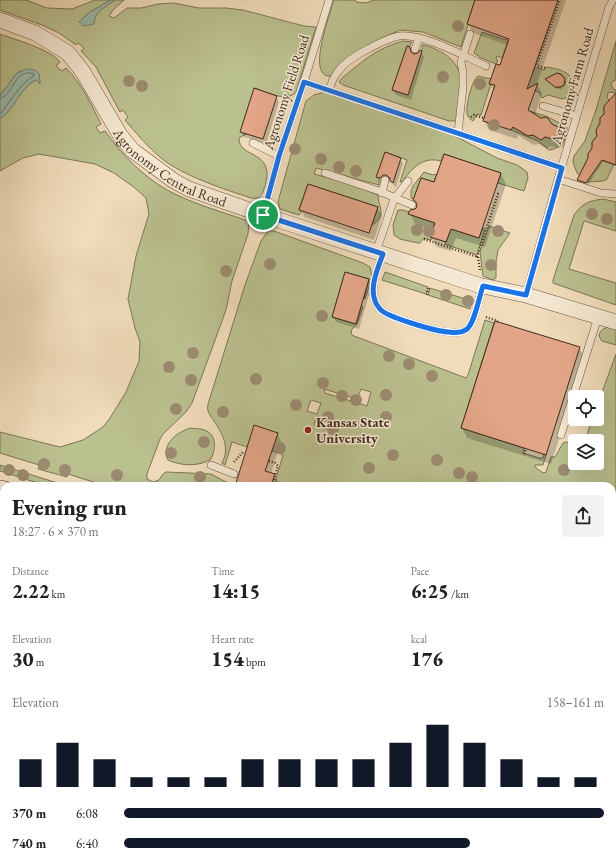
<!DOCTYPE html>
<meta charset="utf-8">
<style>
body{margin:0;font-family:"EB Garamond",serif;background:#f2f2f2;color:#202124;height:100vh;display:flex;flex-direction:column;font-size:15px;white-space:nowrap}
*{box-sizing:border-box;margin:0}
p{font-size:13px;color:#757577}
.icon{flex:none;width:22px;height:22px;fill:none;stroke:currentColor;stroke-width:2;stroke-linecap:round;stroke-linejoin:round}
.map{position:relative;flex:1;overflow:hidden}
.details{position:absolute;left:0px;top:482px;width:616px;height:384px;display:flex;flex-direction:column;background:#fff;border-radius:12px 12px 0 0;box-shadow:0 4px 16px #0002}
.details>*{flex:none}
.fabs{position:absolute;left:568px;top:390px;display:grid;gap:8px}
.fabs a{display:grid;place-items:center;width:36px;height:36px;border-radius:4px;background:#fff;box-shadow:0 4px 16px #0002;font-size:20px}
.pin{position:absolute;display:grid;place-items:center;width:34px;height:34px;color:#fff;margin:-17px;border:2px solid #fff;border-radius:50%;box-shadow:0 1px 4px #0007}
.round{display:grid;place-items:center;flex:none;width:42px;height:42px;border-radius:4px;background:#f2f2f2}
.overview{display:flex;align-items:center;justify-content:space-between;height:68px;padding:0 12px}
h1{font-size:22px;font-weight:800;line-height:30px}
.figures{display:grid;grid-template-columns:repeat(3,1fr);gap:6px;height:68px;padding:4px 12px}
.figures div{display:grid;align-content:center}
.figures b{font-size:20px;font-weight:800}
.figures small{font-size:11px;font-weight:400}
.figures p{font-size:11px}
.chart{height:112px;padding:8px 12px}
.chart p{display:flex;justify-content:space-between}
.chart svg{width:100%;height:72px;margin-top:4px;stroke:#111827;stroke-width:6}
ul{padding:0 12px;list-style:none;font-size:13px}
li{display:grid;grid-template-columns:64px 48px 1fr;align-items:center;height:30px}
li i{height:10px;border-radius:5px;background:#111827}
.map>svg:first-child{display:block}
.green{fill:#bbc08f;stroke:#7d7656;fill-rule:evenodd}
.water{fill:#9bbcac;stroke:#768273}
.shadow{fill:#0003}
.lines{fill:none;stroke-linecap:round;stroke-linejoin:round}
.shore{stroke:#6d7464;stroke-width:1}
.building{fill:#e2a587;stroke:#3f2b1d}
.lane-casing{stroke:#6b5744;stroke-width:8}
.street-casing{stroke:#6b5744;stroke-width:16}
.secondary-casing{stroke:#3f2b1d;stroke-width:22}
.path{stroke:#3f2b1d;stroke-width:2.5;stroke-dasharray:1 2;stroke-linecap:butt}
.lane{stroke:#f5e8d2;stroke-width:7}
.street{stroke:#f5e8d2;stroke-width:15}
.secondary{stroke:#f5e8d2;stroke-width:21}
.tree{fill:#9c8b70}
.route-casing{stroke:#fff;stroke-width:8}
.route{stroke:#1a73e8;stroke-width:5}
.poi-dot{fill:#8f2418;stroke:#f5e8d2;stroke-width:1.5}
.labels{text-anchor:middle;stroke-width:3;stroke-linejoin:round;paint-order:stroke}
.street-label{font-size:14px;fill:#3f2b1d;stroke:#f5e8d2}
.poi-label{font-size:14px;font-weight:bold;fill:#3f2b1d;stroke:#f5e8d2;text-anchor:start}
</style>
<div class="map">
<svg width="616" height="866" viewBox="0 0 616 866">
<rect width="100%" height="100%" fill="#f0dcba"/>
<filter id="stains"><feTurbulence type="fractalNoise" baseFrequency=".005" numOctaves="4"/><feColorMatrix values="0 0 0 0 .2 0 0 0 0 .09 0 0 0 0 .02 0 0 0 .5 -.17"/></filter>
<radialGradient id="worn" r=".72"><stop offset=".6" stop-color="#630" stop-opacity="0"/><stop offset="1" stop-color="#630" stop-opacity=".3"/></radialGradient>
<!-- green -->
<path class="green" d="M0,0H26L47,8L72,9L95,0H111L90,12L79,22L81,23L94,18L98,11L115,0H124L113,10L109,16L114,18L127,8H141L158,4L174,3L199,8H226L243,10L304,26L316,27L296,92C286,103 267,92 255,88L246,134L239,138C238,160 280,148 263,192C261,198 257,199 251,198C224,189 183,176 161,158C148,147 136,133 125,120L128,117L123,110L120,112L96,67L81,51L84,48L78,43L76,45L59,33L42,25L0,10Z
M334,0H355L356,2L366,3L374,0H475L467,24L468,25L461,47L423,32L400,30L378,40L351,58L331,76C305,79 331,11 334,0Z
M520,0H522L502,58L497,56L496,59L498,60L496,64L481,58L474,53L482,32L506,40Z
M0,34C16,40 50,49 60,62L56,66L62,71L66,68C82,84 91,104 101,124L96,127L100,133L105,131C121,154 143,176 167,190C191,203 219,211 245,220L249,223L248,234L232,281L226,310L192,403L186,412L163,434L160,439L147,474V479L153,482L159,480L163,474L166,472L211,474L224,481L235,485V486H106L68,474L67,477L38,469L39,465L0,453V432L60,447L83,440L103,427L110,418L126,392L139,361L140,342L135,328L128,299L136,256L149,214L146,198L135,188L114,173L95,164L39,154L23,158L0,171V119C4,115 8,112 11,108C18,99 25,84 36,80L40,83L39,74L20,71L16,74L0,96Z
M403,41L412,42L409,47L407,46L392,90L408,95L422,51V45C429,45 437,50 443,53C470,70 460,94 457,121H449L343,85L339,82L341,79C361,62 377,48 403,41Z
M616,41V70L615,74L616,80L613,81L611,84L613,89L616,90V93L610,92L608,93L607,97L610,102L614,164L607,179L603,181L589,182L585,180L577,173L573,162L574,156L585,141L596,110Z
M535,67L544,70L546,67C563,69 582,76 570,97L562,99L548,95L542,98L539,92L526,88L532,72H533ZM557,73L561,74L565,78V83L561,87H555Z
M478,76L491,79V84L481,115L477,114L473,121C470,119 468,117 467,114C466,105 471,82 478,76Z
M325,92L451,134L497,158L517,165L527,172L528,178L524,191L498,183L501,173L444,154L441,161C423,156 412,168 402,182H400L407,160L385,152L377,177L379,178V185L316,168L314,174L341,181L376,194L378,196C379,208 387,216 372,225L378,207L308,184L299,209L302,211L299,215L280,209L278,202L279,198L306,101L314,95Z
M521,102L529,111L546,116L567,127C568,138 561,149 549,150L538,141L511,130Z
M424,172L433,175L437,174L434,182L421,178L414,199L411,198V191L413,186Z
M603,199L616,202V231L584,221L569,269L616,283V305L553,283V280L574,215C583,203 588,201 603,199Z
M398,210H403L409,212V214L435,223L430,237L432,238L431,240L424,238L420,243H418L400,239L394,235L393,225Z
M489,226L510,233L498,250L496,262V278L493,280L483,276L480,252Z
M483,228L485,229L477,255L445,244L451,229L479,238Z
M268,231H274L363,263L370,267L372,277L365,299H364L369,279L345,272L332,317L356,324L361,306L363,307L357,324L352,329L351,334L354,336L466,378L468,375L485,320L494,323L461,428L524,448L523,453L539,458H543L544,454L546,455L543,465H535V467L543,473L546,472L551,457H555L563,443L567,442L575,445V463H597V441H585L592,419H597V406L616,354V651L612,650V486H274L283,455L272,451L277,433L255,426L247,447L232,442L225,465L222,463C230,448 223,434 214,421C212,418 209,414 208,411C207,408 208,404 209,401L245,285L261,241ZM324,389L357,399L361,389L371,392L367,406L325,393ZM311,400L321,403L317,414L307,411ZM317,416L334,423L331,431L314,425Z
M385,272L428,287L426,294L382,280Z
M430,288L472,301L470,309L428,295Z
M610,326L616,328V345L602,341L599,336C600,329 604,329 610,326Z
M191,428C195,429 200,428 204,430C217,434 216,449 211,459C199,467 181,466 168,460C160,445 178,431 191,428Z
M0,465L67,486H47L0,471Z"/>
<!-- water -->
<path class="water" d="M111,0H115C106,7 94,11 94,24L83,26L79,22L90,12Z
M26,69C39,70 39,71 40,84L36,80C25,84 18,99 11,108C8,112 4,115 0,119V96L16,74Z"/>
<!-- shadow -->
<path class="shadow" d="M476,0H566L537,84L542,93L535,115L559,129L565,139L566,145L564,147L559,148L550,146L547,149L539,144L534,145L518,135L517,139L489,130L484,120L494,90L490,84L500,66L507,45L473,33L468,24Z
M410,48L413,55L421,52L424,57L411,100L396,95L393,90Z
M564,77L566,84L562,89H557L546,80Z
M276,97L279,102L266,144L244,137L241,132Z
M616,123V166L603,162L588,185L579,182L578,180Z
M444,155L501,174L506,184L485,247L456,238L451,251L437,247L431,237L433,230L415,224L410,214L418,207L414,200L435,183Z
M400,158L403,164L396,187L394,186L391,180H386L383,183L380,182L378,177Z
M377,208L382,215L374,240L305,217L300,210Z
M346,273L369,280L372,285L359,329L336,322L333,317Z
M579,348L585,358L551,464L467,438L462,428Z
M277,433L281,441L271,474L274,475L279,482L277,486H272L274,479H272L270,486H236Z"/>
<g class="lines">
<!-- shore -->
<path class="shore" d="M0,98C14,96 14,67 34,74V76C19,84 11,102 0,114"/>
</g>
<!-- building -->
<path class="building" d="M475,0H558L527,89L538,83L528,110L541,118L547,117L552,124L558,127L560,129L561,135L558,138L553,139L545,137L541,140L533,135L528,136L513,127L511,130L483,121L495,85L489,84L496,64L500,65L509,39L467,24Z
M407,46L410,47L411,52L414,54L418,53L420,50L422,51L408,95L392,90Z
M557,73L562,75L565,79L564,85L560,87H555L545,79Z
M254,88L277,96L263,139L240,132Z
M616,93V165L602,160L586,183L577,180L588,158V154L592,148V142L597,136L596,130L600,123V118L604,114V106Z
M385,152L401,158L393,183L390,181V178L386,175H383L380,178L376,177Z
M444,154L501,173L479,238L451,229L446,242L430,237L435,223L408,214L410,210L415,209L417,207L416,202L413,200L421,178L434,182Z
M308,184L378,207L369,233L299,210Z
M345,272L369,279L356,324L332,317Z
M495,321L580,347L546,455L461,428Z
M254,425L278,433L265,471L275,474L271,486H235Z"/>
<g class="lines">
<!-- lane casing -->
<g class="lane-casing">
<path id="lane" d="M415,49L419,38
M304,82L562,168
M329,90C331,86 332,80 335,76C342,64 356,55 368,49C378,44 388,38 399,36C423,33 464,56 486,66
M543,106L577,116
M458,133L463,87V73L461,62L470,34
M253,143L279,156
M325,173L379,191L412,205
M558,179L601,193L616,194
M382,193L385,180
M263,215L279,156L304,82L329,0
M376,252L394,199L408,181
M383,254C377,270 366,294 380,309C386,317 438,332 449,332C455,333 462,333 467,329C475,322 479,297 483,286
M526,295L558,179L609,7L613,0
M561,435L598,317
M211,465L234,474
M106,866L108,862
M291,866L292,862"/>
</g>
<!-- street casing -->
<g class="street-casing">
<g id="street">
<path id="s1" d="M0,20L35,33L68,53L83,72L120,135L132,150L174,181L189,189L263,215L478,285L526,295L616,322"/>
</g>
</g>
<!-- secondary casing -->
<g class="secondary-casing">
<path id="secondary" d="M0,491L4,492
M0,526L4,527
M612,677L616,678
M612,711L616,712"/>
</g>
<!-- path -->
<path class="path" d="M545,68L538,66L537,64L560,0
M471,117L474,115L484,118
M424,239L478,257L480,271
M477,257L498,194H500
M427,295L429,287
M486,317L498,321
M524,454L526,449
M269,461L275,463L278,466L272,486
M234,462L243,452"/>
<!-- lane -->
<use href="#lane" class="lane"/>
<!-- street -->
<use href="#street" class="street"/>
<!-- secondary -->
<use href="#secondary" class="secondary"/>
</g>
<!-- trees -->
<g class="tree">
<circle cx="458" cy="26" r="6"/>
<circle cx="443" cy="77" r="6"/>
<circle cx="129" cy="81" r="6"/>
<circle cx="480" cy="84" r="6"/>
<circle cx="142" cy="86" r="6"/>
<circle cx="494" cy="125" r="6"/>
<circle cx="295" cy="149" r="6"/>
<circle cx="321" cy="159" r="6"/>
<circle cx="339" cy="167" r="6"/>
<circle cx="356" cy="171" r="6"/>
<circle cx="592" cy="214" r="6"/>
<circle cx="607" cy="219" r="6"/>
<circle cx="417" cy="230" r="6"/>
<circle cx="429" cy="231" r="6"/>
<circle cx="498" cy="231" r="6"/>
<circle cx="270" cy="264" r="6"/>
<circle cx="491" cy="265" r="6"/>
<circle cx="226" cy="271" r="6"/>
<circle cx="446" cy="295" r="6"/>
<circle cx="468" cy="301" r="6"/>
<circle cx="322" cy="316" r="6"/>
<circle cx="193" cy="353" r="6"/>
<circle cx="389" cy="356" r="6"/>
<circle cx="409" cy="364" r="6"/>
<circle cx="169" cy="367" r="6"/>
<circle cx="432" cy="376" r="6"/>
<circle cx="256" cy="379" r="6"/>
<circle cx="191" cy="380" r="6"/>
<circle cx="323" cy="383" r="6"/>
<circle cx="386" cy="395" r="6"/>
<circle cx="342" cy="396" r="6"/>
<circle cx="356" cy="400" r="6"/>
<circle cx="296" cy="405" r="6"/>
<circle cx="176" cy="409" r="6"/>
<circle cx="223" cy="412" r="6"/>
<circle cx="328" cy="417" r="6"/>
<circle cx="386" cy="417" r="6"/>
<circle cx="333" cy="429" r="6"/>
<circle cx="204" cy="442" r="6"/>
<circle cx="280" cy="448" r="6"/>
<circle cx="171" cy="453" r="6"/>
<circle cx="393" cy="455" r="6"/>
<circle cx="437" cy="460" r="6"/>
<circle cx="44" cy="464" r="6"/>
<circle cx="369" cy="468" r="6"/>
<circle cx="9" cy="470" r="6"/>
<circle cx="65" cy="470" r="6"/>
<circle cx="564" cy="470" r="6"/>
<circle cx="459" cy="473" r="6"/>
<circle cx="23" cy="475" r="6"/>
<circle cx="117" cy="475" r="6"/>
<circle cx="200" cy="477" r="6"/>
<circle cx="472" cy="477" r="6"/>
</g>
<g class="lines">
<!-- route casing -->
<g class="route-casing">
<path id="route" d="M304,82L562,168L526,295L483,286C479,297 475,322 467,329C462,333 455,333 449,332C438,332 386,317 380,309C366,294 377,270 383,254L263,215L279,156Z"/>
</g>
<!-- route -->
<use href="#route" class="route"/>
</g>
<!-- markers -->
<circle class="poi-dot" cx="308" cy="430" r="4"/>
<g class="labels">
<!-- street labels -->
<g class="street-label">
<text transform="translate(572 86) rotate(-74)" y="5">Agronomy Farm Road</text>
<text transform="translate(286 92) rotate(-72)" y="5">Agronomy Field Road</text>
<text dy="5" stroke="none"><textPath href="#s1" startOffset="234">Agronomy Central Road</textPath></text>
</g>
<!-- poi labels -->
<g class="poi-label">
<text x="316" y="427">Kansas State<tspan x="316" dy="16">University</tspan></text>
</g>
</g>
<rect width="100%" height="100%" filter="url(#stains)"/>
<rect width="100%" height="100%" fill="url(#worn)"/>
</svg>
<div class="fabs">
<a><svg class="icon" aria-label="locate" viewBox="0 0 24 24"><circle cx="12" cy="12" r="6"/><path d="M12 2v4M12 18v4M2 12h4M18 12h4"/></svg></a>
<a><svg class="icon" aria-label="layers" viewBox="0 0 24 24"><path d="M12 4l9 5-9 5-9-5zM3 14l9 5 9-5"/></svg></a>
</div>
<div class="pin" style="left:263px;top:215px;background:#1e9e55"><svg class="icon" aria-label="arrive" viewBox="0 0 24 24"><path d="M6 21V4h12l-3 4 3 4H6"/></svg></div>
<section class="details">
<div class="overview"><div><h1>Evening run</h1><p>18:27 · 6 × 370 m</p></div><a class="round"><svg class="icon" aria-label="share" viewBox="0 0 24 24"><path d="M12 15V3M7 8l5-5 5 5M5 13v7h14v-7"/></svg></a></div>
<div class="figures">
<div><p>Distance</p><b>2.22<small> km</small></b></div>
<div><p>Time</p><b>14:15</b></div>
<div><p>Pace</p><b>6:25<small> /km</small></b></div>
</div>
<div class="figures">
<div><p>Elevation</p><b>30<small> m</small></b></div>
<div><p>Heart rate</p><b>154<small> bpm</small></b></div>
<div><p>kcal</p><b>176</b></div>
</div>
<div class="chart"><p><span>Elevation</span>158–161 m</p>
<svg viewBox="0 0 160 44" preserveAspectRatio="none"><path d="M5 44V27M15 44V17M25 44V27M35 44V38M45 44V38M55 44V38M65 44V27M75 44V27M85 44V27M95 44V27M105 44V17M115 44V6M125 44V17M135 44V27M145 44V38M155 44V38"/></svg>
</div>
<ul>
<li><b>370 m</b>6:08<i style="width:100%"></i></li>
<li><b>740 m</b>6:40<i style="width:72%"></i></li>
</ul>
</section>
</div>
